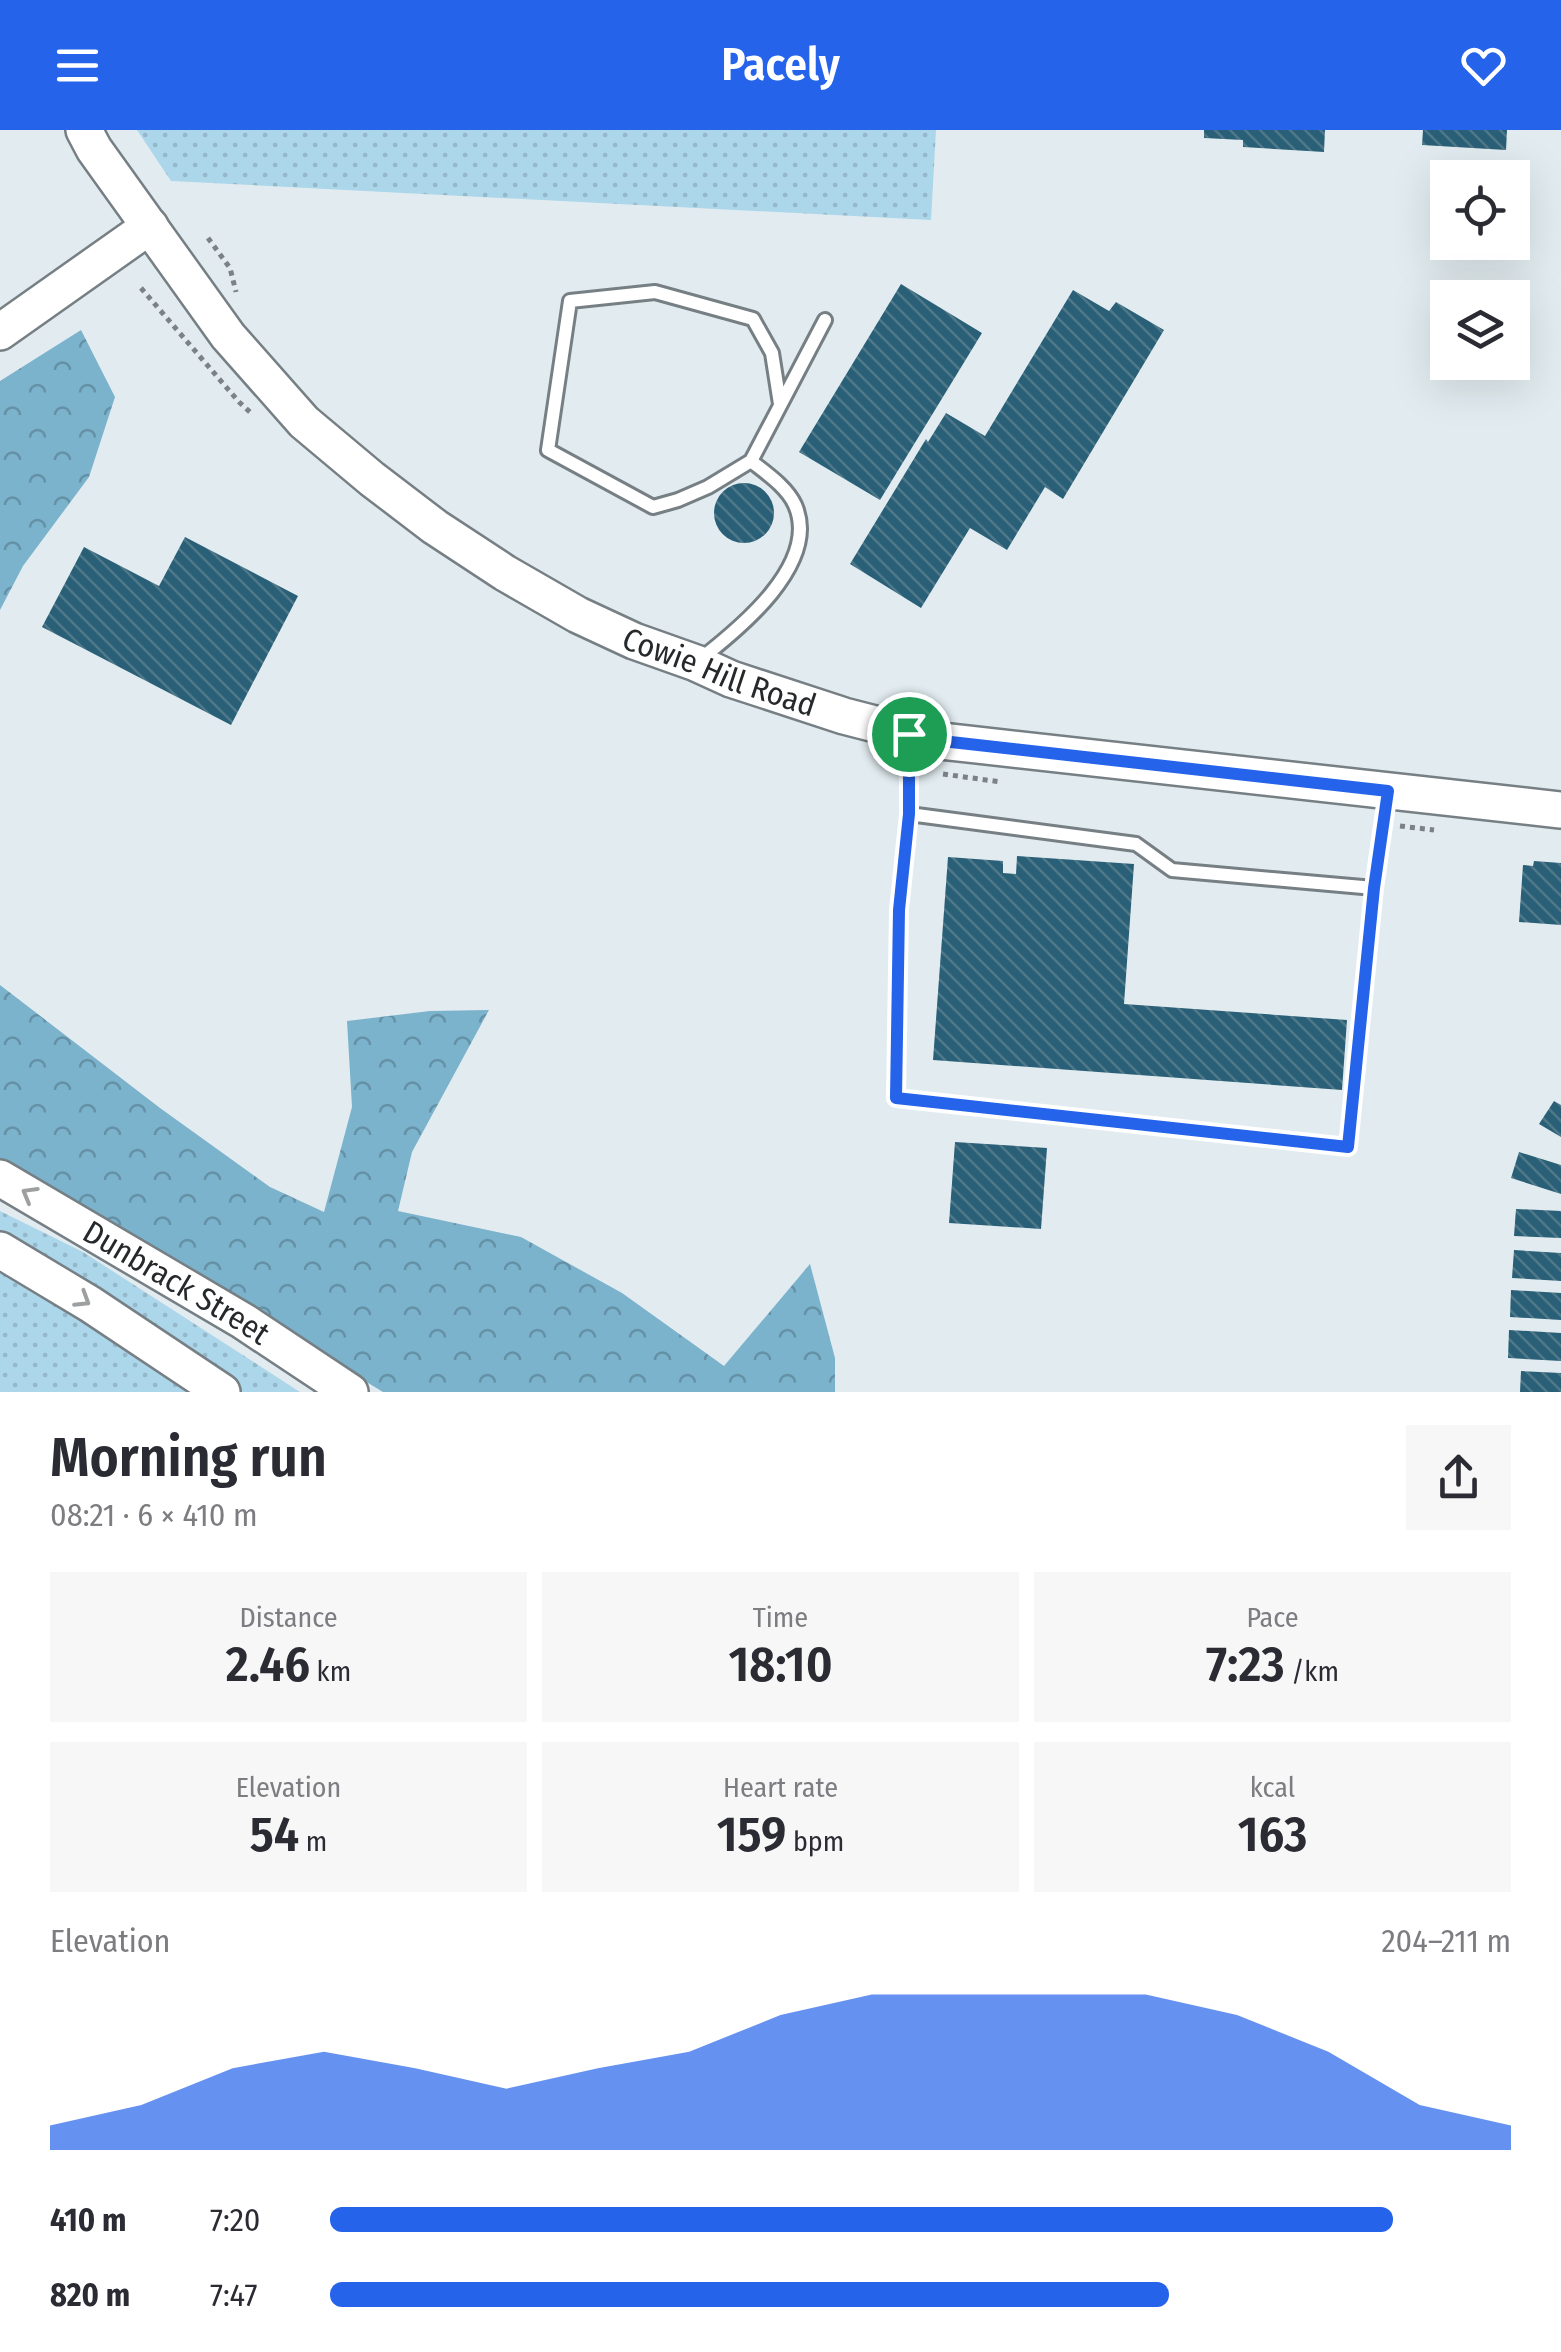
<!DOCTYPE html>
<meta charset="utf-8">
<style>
body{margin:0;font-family:"Fira Sans Condensed",sans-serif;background:#f7f7f7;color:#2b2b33;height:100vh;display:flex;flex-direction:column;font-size:38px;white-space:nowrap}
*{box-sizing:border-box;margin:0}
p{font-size:32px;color:#7c7c81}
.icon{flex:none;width:55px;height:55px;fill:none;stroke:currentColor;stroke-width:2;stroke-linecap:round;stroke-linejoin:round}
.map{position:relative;height:1262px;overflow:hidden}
.side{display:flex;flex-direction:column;background:#fff;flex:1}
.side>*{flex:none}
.controls{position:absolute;left:1430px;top:30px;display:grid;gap:20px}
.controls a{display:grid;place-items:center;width:100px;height:100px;border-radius:0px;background:#fff;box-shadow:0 10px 40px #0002;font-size:50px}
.pin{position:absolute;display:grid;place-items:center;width:85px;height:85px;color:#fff;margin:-42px;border:5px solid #fff;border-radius:50%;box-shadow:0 2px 10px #0007}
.round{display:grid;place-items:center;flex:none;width:105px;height:105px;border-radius:0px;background:#f7f7f7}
.headline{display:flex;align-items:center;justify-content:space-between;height:170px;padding:0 50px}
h1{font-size:55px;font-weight:600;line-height:75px}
.metrics{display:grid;grid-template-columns:repeat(3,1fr);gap:15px;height:170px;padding:10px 50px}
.metrics div{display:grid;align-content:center;border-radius:0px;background:#f7f7f7;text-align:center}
.metrics b{font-size:50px;font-weight:600}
.metrics small{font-size:28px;font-weight:400}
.metrics p{font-size:28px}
.chart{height:280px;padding:20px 50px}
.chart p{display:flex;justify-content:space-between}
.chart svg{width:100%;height:180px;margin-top:10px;fill:#2563eb;opacity:.7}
ul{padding:0 50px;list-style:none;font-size:32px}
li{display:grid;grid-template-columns:160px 120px 1fr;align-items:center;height:75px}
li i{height:25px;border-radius:12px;background:#2563eb}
header{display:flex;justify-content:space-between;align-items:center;height:130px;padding:0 50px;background:#2563eb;color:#fff;font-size:45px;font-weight:600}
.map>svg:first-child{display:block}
.forest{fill:url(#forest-crowns)}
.park{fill:url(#park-dots)}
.building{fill:url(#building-back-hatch)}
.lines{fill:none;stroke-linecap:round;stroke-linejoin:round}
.lane-casing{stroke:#767f84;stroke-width:18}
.secondary-casing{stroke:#767f84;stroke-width:40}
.path{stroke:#7b8184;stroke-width:5;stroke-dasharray:5 5;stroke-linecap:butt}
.lane{stroke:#fff;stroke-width:12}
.secondary{stroke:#fff;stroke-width:35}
.oneway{stroke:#9d9fa0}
.route-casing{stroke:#fff;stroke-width:20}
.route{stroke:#2563eb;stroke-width:12}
.labels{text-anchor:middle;stroke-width:10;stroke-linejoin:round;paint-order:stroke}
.street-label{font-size:32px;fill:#26292b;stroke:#e2ecf0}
</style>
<header><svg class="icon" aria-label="menu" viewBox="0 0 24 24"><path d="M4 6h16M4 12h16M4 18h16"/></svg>Pacely<svg class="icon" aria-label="heart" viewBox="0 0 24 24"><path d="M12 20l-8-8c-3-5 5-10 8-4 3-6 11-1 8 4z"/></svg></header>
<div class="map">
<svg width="1561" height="1262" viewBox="0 0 1561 1262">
<defs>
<pattern id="forest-crowns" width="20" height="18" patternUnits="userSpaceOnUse" patternTransform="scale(2.5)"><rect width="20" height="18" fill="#7bb2cc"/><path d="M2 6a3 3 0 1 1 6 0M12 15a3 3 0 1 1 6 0" fill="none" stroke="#6591a6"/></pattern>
<pattern id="park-dots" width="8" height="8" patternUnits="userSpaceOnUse" patternTransform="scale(2.5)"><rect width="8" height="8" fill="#acd6ea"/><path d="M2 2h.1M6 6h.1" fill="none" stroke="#94b8c9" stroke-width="1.8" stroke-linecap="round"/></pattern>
<pattern id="building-back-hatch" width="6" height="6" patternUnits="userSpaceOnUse" patternTransform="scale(2.5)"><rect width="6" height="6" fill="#2a6077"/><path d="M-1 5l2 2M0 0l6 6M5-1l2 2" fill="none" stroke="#4f7889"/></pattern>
</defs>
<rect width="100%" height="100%" fill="#e2ecf0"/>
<!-- forest -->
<path class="forest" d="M81,200L115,267L89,347L23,436L0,480V251Z
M0,855L160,978L270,1057L324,1082L352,977L347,891L430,881L489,880L412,1022L398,1081L521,1107L622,1163L724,1236L810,1134L835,1228V1262H383L0,1029Z"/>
<!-- park -->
<path class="park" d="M137,0H936L931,90L171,51Z
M0,1081L83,1122L300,1262H0Z"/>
<!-- building -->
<path class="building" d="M1204,0H1325L1324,22L1243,17V10L1204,8Z
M1423,0H1507L1506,20L1422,15Z
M901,154L982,203L880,370L799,322Z
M1073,160L1109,181L1116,172L1164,200L1063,369L1045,357L1007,420L970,398L921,478L850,434L926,309L928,312L946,283L985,306Z
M714 383a30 30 0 1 1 60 0a30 30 0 1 1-60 0Z
M185,407L298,466L231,595L42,497L84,417L159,456Z
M1017,726L1134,734L1124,874L1347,890L1342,960L933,930L948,727L1003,731V743L1016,744Z
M1534,731L1561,733V795L1519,792L1523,735L1533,736Z
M1554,971L1561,975V1007L1539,994Z
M955,1012L1047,1018L1041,1099L949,1093Z
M1519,1022L1561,1035V1064L1511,1048Z
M1516,1079L1561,1081V1108L1514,1106Z
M1514,1120L1561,1123V1151L1512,1148Z
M1511,1160L1561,1163V1190L1510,1187Z
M1509,1200L1561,1203V1231L1508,1228Z
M1521,1241L1561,1243V1262H1520Z"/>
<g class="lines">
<!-- lane casing -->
<g class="lane-casing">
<path id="lane" d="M780,274L772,223L753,189L655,162L570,171L548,320L653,377L678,370L708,357L751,331L825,190
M698,531C738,500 821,434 795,375C787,357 766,343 751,331
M909,606V684L1136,714L1172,740L1374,758L1388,664
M909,684L899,781L896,968L1348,1017L1374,758"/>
</g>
<!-- secondary casing -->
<g class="secondary-casing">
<g id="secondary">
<path id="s1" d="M84,0L94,19L228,206L304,292L372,349L435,397L505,443L578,485L634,511L696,533L731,549L844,586L941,611L1561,680"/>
<path d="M0,202L150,96"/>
<path id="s2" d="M0,1048L243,1191L350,1262"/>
<path d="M0,1120L90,1174L222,1262"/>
</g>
</g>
<!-- path -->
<path class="path" d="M208,108L230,138L236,162
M141,158L239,272L251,283
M943,644L1001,652
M1400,696L1434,700"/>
<!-- lane -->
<use href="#lane" class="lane"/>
<!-- secondary -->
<use href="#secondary" class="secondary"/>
</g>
<!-- one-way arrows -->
<defs><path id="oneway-chevron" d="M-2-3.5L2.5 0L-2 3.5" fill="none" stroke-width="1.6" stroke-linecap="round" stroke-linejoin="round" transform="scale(2.5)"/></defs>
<g class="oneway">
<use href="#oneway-chevron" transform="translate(29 1064) rotate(-150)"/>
<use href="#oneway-chevron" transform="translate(83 1170) rotate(32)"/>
</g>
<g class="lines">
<!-- route casing -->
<g class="route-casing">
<path id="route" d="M909,604L942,611L1388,661L1374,758L1348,1017L896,968L899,780L909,684Z"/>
</g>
<!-- route -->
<use href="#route" class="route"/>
</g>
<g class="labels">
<!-- street labels -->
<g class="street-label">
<text dy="11" stroke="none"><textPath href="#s1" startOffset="855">Cowie Hill Road</textPath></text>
<text dy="11" stroke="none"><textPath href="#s2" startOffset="205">Dunbrack Street</textPath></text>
</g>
</g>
</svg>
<div class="controls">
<a><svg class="icon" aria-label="locate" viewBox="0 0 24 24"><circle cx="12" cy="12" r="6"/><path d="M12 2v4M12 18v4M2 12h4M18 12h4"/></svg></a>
<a><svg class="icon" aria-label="layers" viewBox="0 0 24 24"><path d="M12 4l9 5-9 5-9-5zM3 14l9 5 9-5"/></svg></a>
</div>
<div class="pin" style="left:909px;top:604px;background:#1e9e55"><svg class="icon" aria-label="arrive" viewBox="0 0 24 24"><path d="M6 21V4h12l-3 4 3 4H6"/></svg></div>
</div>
<section class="side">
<div class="headline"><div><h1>Morning run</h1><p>08:21 · 6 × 410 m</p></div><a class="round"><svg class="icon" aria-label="share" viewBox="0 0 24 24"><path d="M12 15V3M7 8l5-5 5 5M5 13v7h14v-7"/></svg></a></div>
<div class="metrics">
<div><p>Distance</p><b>2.46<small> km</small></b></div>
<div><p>Time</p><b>18:10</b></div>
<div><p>Pace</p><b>7:23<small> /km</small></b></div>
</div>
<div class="metrics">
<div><p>Elevation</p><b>54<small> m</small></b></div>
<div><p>Heart rate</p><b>159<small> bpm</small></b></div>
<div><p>kcal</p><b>163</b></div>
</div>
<div class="chart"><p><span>Elevation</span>204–211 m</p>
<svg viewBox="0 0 160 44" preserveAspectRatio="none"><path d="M0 44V38L10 33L20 24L30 20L40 24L50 29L60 24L70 20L80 11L90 6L100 6L110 6L120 6L130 11L140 20L150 33L160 38V44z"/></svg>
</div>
<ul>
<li><b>410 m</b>7:20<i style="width:90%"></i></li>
<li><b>820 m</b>7:47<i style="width:71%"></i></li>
</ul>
</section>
